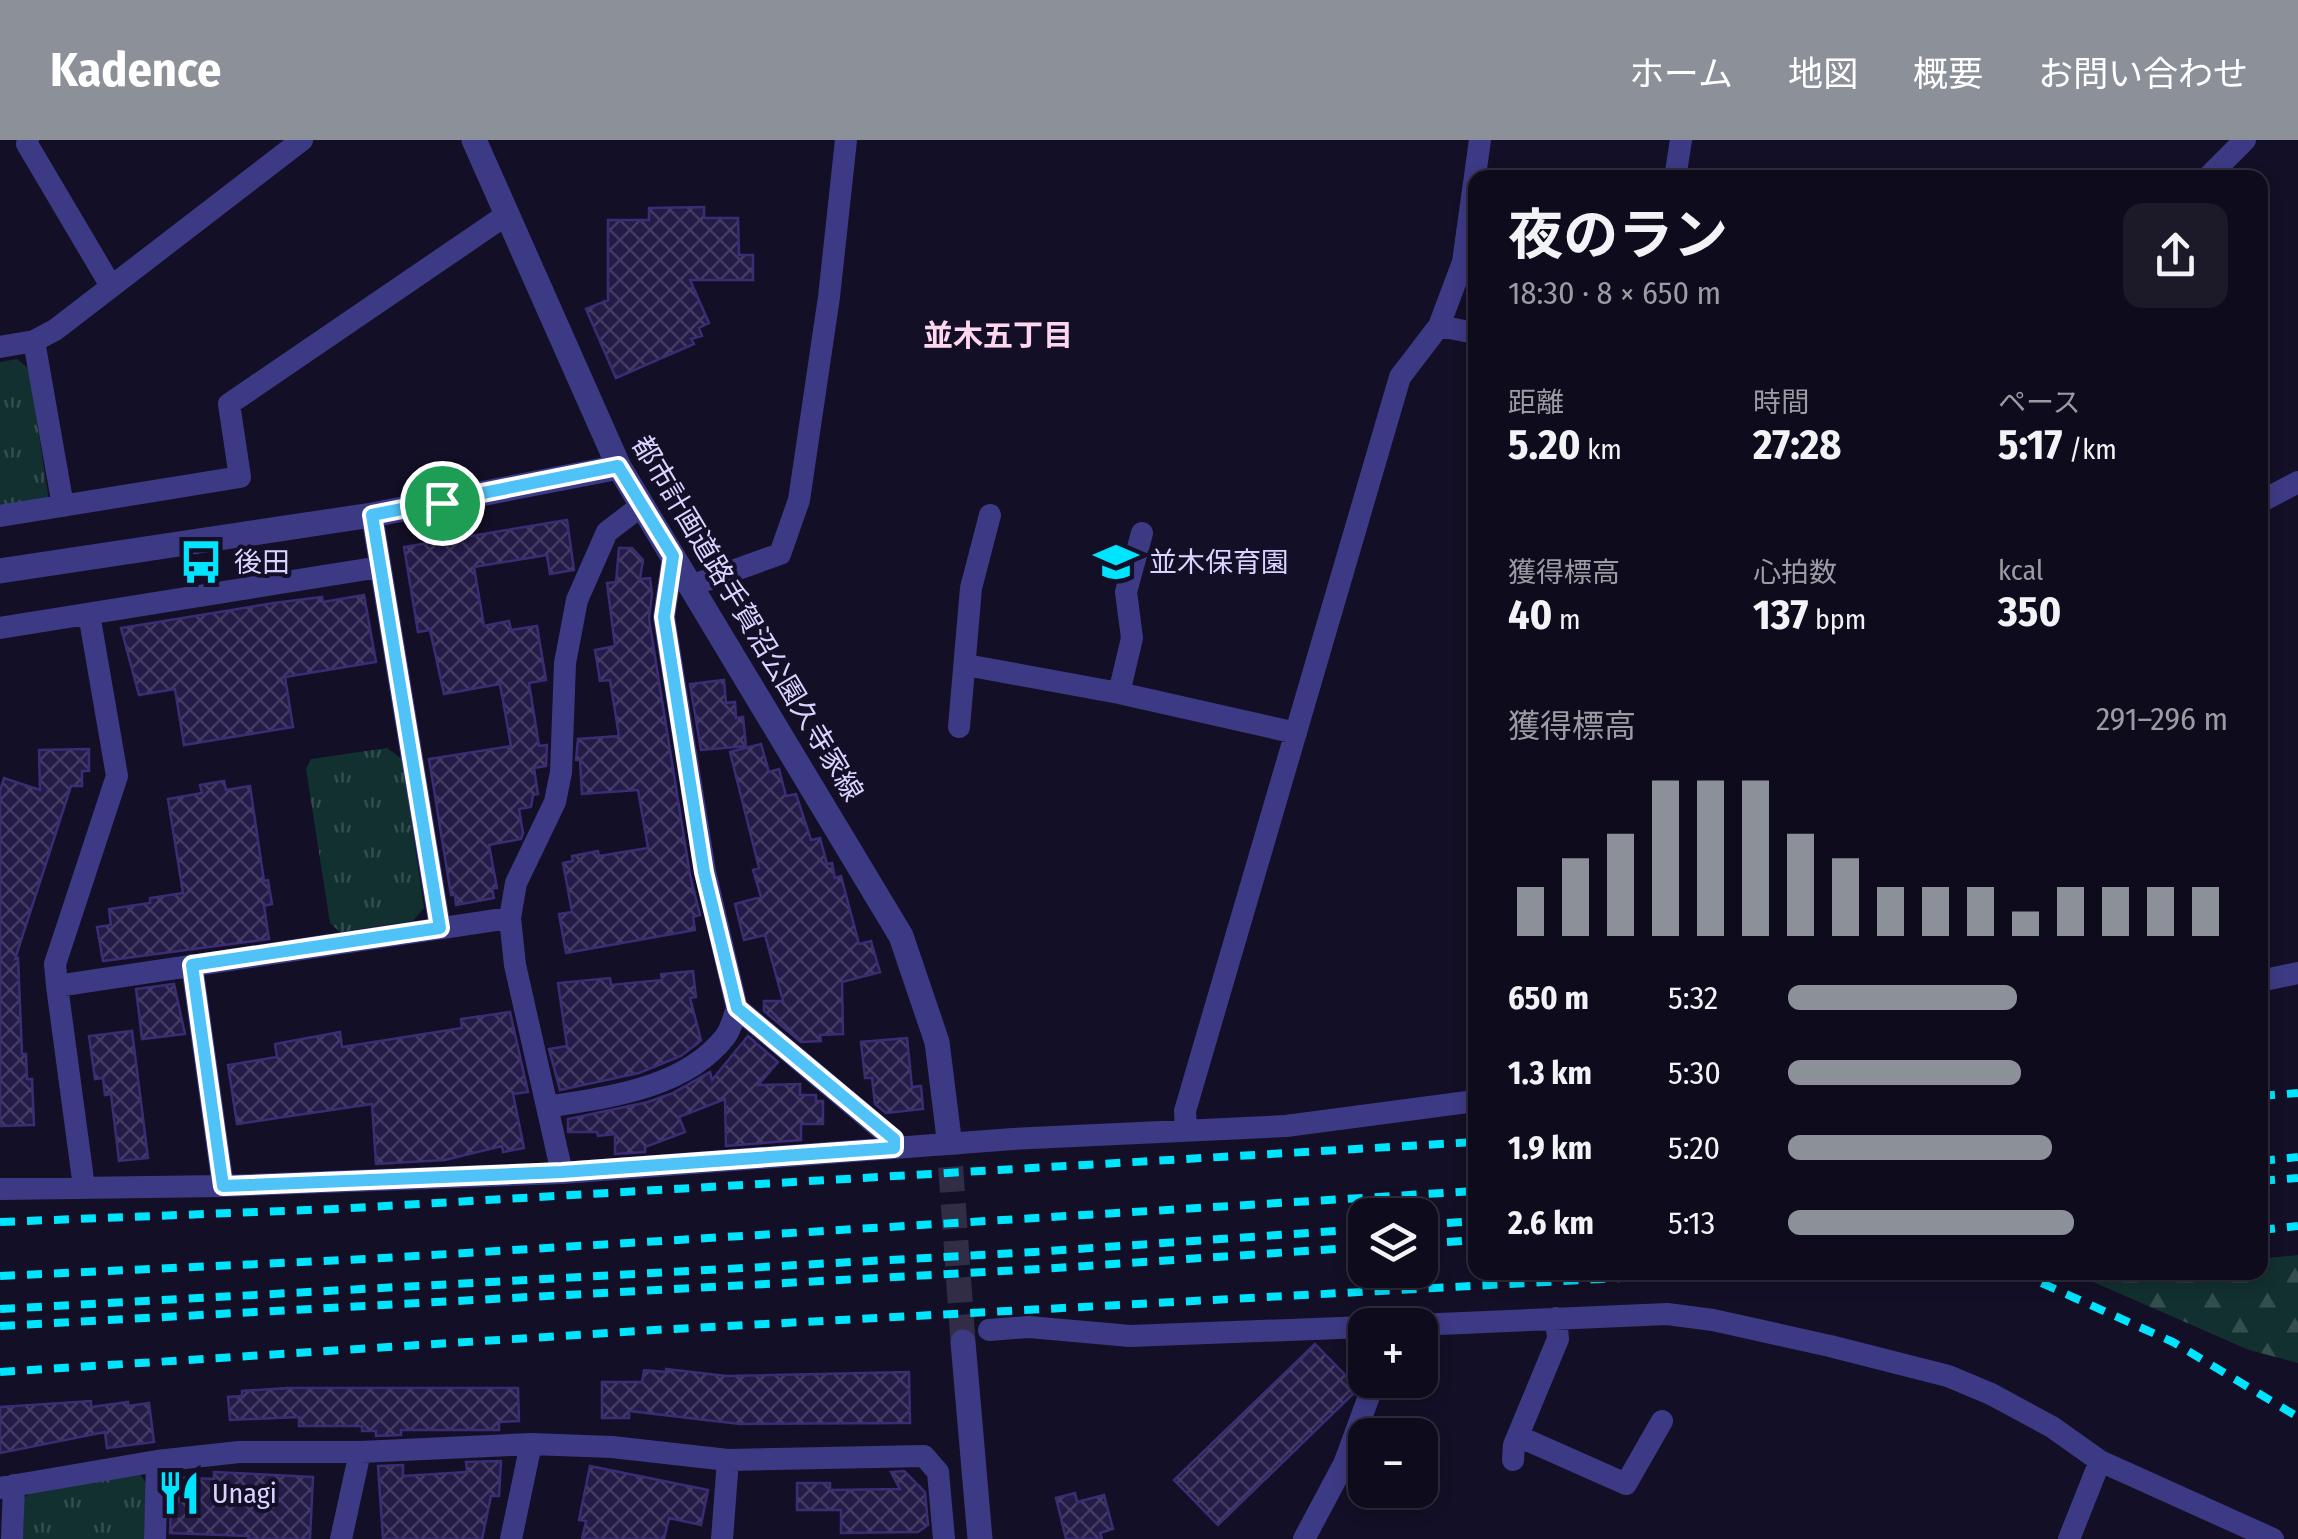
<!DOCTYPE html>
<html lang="ja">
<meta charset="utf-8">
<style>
body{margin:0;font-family:"Fira Sans Condensed","Noto Sans JP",sans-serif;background:#1c1929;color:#f1f3f6;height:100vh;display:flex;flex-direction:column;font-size:38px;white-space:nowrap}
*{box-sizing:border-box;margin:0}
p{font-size:32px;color:#9b9ba3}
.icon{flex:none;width:55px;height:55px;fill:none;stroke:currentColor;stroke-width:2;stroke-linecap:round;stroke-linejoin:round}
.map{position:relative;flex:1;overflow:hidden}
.panel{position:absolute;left:1468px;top:30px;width:800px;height:1110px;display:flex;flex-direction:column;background:#0e0b1c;border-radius:20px;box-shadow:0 5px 15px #0003,0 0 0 2px #2e2b3b}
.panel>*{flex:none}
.controls{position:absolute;left:1348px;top:1058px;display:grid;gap:20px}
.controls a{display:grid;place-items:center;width:90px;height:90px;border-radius:20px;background:#0e0b1c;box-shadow:0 5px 15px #0003,0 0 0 2px #2e2b3b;font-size:50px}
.pin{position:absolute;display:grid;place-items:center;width:85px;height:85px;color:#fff;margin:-42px;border:5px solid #fff;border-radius:50%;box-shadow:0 2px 10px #0007}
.round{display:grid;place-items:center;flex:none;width:105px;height:105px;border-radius:20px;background:#1c1929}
.head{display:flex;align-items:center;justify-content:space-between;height:170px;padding:0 40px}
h1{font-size:55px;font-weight:700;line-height:75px}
.stats{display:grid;grid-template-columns:repeat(3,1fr);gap:15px;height:170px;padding:10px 40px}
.stats div{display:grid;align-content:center}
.stats b{font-size:42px;font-weight:700}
.stats small{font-size:28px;font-weight:400}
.stats p{font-size:28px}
.chart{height:280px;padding:20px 40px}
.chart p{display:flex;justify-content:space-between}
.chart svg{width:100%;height:180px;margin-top:10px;stroke:#8c9099;stroke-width:6}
ul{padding:0 40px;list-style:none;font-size:32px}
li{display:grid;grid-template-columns:160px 120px 1fr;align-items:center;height:75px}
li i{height:25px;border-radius:12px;background:#8c9099}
header{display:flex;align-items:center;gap:60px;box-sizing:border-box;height:140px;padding:0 50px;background:#8c9099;color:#fff}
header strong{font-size:48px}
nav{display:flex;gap:55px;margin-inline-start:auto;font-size:35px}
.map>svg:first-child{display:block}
.forest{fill:url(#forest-firs)}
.park{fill:url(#park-tufts)}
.building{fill:url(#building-cross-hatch);stroke:#3b2d73;stroke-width:2.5}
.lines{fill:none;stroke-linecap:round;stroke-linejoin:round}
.tertiary-tunnel{stroke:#312d47;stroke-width:25;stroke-dasharray:25 12;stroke-linecap:butt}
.minor{stroke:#3d3a85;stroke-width:22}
.tertiary{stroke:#3d3a85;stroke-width:25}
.rail{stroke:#00e5ff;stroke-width:8;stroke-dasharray:15 12;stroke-linecap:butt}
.route-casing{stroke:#fff;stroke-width:20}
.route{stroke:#4fc3f7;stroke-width:12}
.labels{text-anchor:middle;stroke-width:8;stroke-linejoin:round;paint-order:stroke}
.poi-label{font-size:28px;fill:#d9d4ff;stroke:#130f26;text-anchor:start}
.street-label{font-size:28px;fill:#d9d4ff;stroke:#130f26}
.neighbourhood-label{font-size:30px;font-weight:bold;fill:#ffd6f0;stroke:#130f26}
</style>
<header>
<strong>Kadence</strong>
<nav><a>ホーム</a><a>地図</a><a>概要</a><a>お問い合わせ</a></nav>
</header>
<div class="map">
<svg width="2298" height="1399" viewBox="0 0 2298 1399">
<defs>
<pattern id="forest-firs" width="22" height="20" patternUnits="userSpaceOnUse" patternTransform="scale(2.5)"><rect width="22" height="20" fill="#12302f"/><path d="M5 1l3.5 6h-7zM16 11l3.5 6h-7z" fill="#344d4e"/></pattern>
<pattern id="park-tufts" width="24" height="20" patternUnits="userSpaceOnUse" patternTransform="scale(2.5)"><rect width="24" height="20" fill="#12302f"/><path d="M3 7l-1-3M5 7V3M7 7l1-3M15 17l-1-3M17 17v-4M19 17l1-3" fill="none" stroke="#344d4e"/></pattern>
<pattern id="building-cross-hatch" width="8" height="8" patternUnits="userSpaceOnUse" patternTransform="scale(2.5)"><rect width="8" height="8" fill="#241b47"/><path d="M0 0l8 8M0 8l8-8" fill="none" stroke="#433b63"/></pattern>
</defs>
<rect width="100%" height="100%" fill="#130f26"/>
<!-- forest -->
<path class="forest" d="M2298,1115V1223L2249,1210L2091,1141L2157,1132H2260V1119Z"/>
<!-- park -->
<path class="park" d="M17,219L29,229L49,361L0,369V222Z
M387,608L402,619L424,768L413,781L340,792L330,783L306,629L311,619Z
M137,1330L146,1343L144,1399H23L24,1358L35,1348Z"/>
<!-- building -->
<path class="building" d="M704,67V78H738L739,115H753V140H690L709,183L699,188L702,196L691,199L694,204L616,238L586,169L608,160V80H649V68Z
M567,380L574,430L550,434L547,415L474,427L484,486L509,481L511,490L537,486L546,540L529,543L539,606L547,605L546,626L534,628L538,654L533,655L531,667L519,669L523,693L521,699L489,705L497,748H492L494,758L456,765L455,755H451L429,619L511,606L500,544L444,554L430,490L418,492L404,407Z
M619,408H632L643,420L640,439L650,438L652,454L649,479L690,735L700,775L693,777L695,790L566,813L559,774L572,772L563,723L573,721L572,716L598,711L599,716L648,708L638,650L582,654L580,620H576L578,599L619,596L610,540L600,541L595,510L615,506L607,443L616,442Z
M364,455L376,522L285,537L293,587L184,605L175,549L139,555L121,488L274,463L322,457L323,462Z
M724,540L726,563L735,562L736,578L743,577L746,606L701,610L690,544Z
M761,604L769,632L779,629L786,656L796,654L811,700L820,698L827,724L832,723L835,738L841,736L859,804L871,801L880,832L842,842L843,894L820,895L821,901L801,902L764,871V861H783L765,795L744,800L735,764L761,757L753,730L759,728L730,612Z
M89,609V631H82V646H71L15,819L18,818L22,914H26L27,939H32L34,985L0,986V651L4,638L40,650L39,610Z
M224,641L226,650L250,646L264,741L268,740L272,764L264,766L269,799L103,821L97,787L111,785L109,769L150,763V758L183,753L168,659L202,653L200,645Z
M693,831L696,857L690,858L701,900L698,903L681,916L639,933L560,950L549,909L567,906L558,843L610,838L611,845L662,840L661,834Z
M174,844L185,894L142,899L136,849Z
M510,872L528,952L513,954L524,1008L503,1012L502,1006L445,1020L376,1024L372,964L237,984L228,925L277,917L275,904L340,892L342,907L462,888L461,879Z
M132,891L148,1018L119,1021L111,954L105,955L103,938L95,939L89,896Z
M748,896L778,922L758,945L800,944V955H816V961H823V984H801V1000L726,1006L725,959L679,977L685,992L645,1007V1012L615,1014V994L598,996L597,992H568V979L648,962L673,953L710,932L712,940Z
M907,898L912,947L921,946L923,969L886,973L875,964L872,938H865L861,902Z
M1315,1204L1357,1247L1354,1253L1218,1385L1174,1340Z
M666,1229L726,1236L909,1232L910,1283L740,1284L629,1271V1278H602V1242H642L644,1230L666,1232Z
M288,1248H518L519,1281L499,1282V1290H401V1295L376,1296V1291H362V1286H299V1277L230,1280L228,1257L242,1256V1251Z
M91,1261V1267L128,1262V1266L149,1263L154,1302L107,1308L105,1292L0,1313V1267Z
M501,1321L499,1356H491L482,1399H383L378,1326L403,1325V1336L467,1332L466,1322Z
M590,1326L708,1350L701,1385L669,1378L664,1399H582L586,1381L579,1380Z
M904,1331L925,1352L928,1385L918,1392L841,1393V1370H797V1343H830V1350L900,1349L891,1332Z
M214,1332L313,1337L310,1399H248L249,1396L170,1393L172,1337L214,1339Z
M1075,1353L1077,1362L1104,1355L1113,1389L1100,1393L1102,1399H1066L1056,1358Z"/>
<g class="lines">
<!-- tertiary-tunnel -->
<path class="tertiary-tunnel" d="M948,990L963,1202"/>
<!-- minor -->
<path class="minor" d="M28,0L27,4L111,146
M1675,38L1681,0
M2207,38L2245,0
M1439,186L1475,193
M0,207L34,201
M2260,362L2298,342
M63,366L34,201L55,190L302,0
M372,375L440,788
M0,376L240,337L229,264L506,75
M673,416L664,477L705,732L737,868L893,999L894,1008
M693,445L780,414L799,360L829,157L846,0
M89,474L117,636L55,824L57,846L510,778
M0,488L380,427
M966,525L1119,553L1296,593
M1119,553L1132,498L1126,452L1142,393
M959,587L971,448L990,375
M192,825L223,1046
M2260,841L2298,833
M57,846L84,1047
M547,967C607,957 684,949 725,897C731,889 734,877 737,868
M1186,990L1185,971L1400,237L1439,186L1463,122L1480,0
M562,1033L515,825L510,778L516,743L555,662L561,632L565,523L577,460L607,392L641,366
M0,1049L223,1046L562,1033L1013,999L1286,986L1475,961
M1416,1185L1667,1174L1713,1180L1830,1206L1948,1236L1991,1254L2052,1287L2100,1321L2273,1399
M989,1190L1029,1187L1130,1196L1365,1187
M1518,1296L1626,1344L1662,1281
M1513,1320L1514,1305L1558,1199L1556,1178
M0,1348L157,1321L239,1312H360L531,1304L612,1307L728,1320L924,1316L938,1332L944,1399
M12,1399L14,1345
M155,1399L157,1321
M341,1399L360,1312
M511,1399L531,1304
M722,1399L728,1320
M1304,1399L1344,1324L1375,1240
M2069,1399L2100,1321"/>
<!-- tertiary -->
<path class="tertiary" d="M474,0L619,327L901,796L937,902L948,990
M0,431L372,375L619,327
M963,1202L980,1399"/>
<!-- rail -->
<path class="rail" d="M2260,956L2298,953
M2260,1021L2298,1017
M2260,1041L2298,1038
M0,1082L334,1069L1475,1002
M1420,1085L1475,1081
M2260,1090L2298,1086
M1420,1104L1475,1100
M2017,1132L2173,1202L2298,1277
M0,1136L367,1119L1475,1051
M0,1169L1034,1112L1365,1089
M0,1186L1040,1129L1365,1107
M0,1232L654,1190L1732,1132"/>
</g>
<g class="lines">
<!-- route casing -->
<g class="route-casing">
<path id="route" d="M618,326L673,416L664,477L704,732L737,868L894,999V1008L562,1032L223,1046L192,825L440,788L372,375Z"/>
</g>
<!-- route -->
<use href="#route" class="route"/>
</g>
<!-- icons -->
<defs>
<g id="bus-bare" transform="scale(3.45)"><path d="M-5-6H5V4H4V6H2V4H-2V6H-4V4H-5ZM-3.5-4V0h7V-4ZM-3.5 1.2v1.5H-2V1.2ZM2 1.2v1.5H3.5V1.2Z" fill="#00e5ff" stroke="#130f26" stroke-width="2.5" paint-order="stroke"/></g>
<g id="school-bare" transform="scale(3.45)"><path d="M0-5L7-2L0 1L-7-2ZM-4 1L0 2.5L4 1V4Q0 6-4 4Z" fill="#00e5ff" stroke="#130f26" stroke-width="2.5" paint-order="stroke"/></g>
<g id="restaurant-bare" transform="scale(3.45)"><path d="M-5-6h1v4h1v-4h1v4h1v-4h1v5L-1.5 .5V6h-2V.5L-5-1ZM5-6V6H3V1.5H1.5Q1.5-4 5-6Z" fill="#00e5ff" stroke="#130f26" stroke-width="2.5" paint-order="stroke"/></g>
</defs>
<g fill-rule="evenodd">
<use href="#bus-bare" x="201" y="422"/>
<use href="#school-bare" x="1116" y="422"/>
<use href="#restaurant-bare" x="179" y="1353"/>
</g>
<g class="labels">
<!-- poi labels -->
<g class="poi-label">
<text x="234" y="432">後田</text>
<text x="1149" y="432">並木保育園</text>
<text x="212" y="1363">Unagi</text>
</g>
<!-- street labels -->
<g class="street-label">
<text transform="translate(748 478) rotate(59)" y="10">都市計画道路手賀沼公園久寺家線</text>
</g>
<!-- neighbourhood labels -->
<g class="neighbourhood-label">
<text x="998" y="206">並木五丁目</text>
</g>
</g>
</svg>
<div class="controls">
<a><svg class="icon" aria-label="layers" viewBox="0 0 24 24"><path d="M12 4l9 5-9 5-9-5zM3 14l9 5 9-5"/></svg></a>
<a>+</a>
<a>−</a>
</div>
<div class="pin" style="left:442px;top:363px;background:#1e9e55"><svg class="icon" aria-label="arrive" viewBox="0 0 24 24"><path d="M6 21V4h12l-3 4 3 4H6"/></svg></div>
<section class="panel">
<div class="head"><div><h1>夜のラン</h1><p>18:30 · 8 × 650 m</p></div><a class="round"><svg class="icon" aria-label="share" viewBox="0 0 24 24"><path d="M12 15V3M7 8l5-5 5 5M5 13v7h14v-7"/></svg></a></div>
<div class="stats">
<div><p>距離</p><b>5.20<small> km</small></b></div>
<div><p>時間</p><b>27:28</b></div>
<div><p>ペース</p><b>5:17<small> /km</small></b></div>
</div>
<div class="stats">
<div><p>獲得標高</p><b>40<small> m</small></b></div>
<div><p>心拍数</p><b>137<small> bpm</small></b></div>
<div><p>kcal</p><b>350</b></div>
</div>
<div class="chart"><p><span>獲得標高</span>291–296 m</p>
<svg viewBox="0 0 160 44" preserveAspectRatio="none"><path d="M5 44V32M15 44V25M25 44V19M35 44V6M45 44V6M55 44V6M65 44V19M75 44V25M85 44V32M95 44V32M105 44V32M115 44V38M125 44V32M135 44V32M145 44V32M155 44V32"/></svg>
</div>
<ul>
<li><b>650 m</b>5:32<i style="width:52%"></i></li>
<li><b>1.3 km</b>5:30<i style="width:53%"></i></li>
<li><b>1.9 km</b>5:20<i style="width:60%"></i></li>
<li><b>2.6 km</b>5:13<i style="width:65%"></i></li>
</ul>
</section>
</div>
